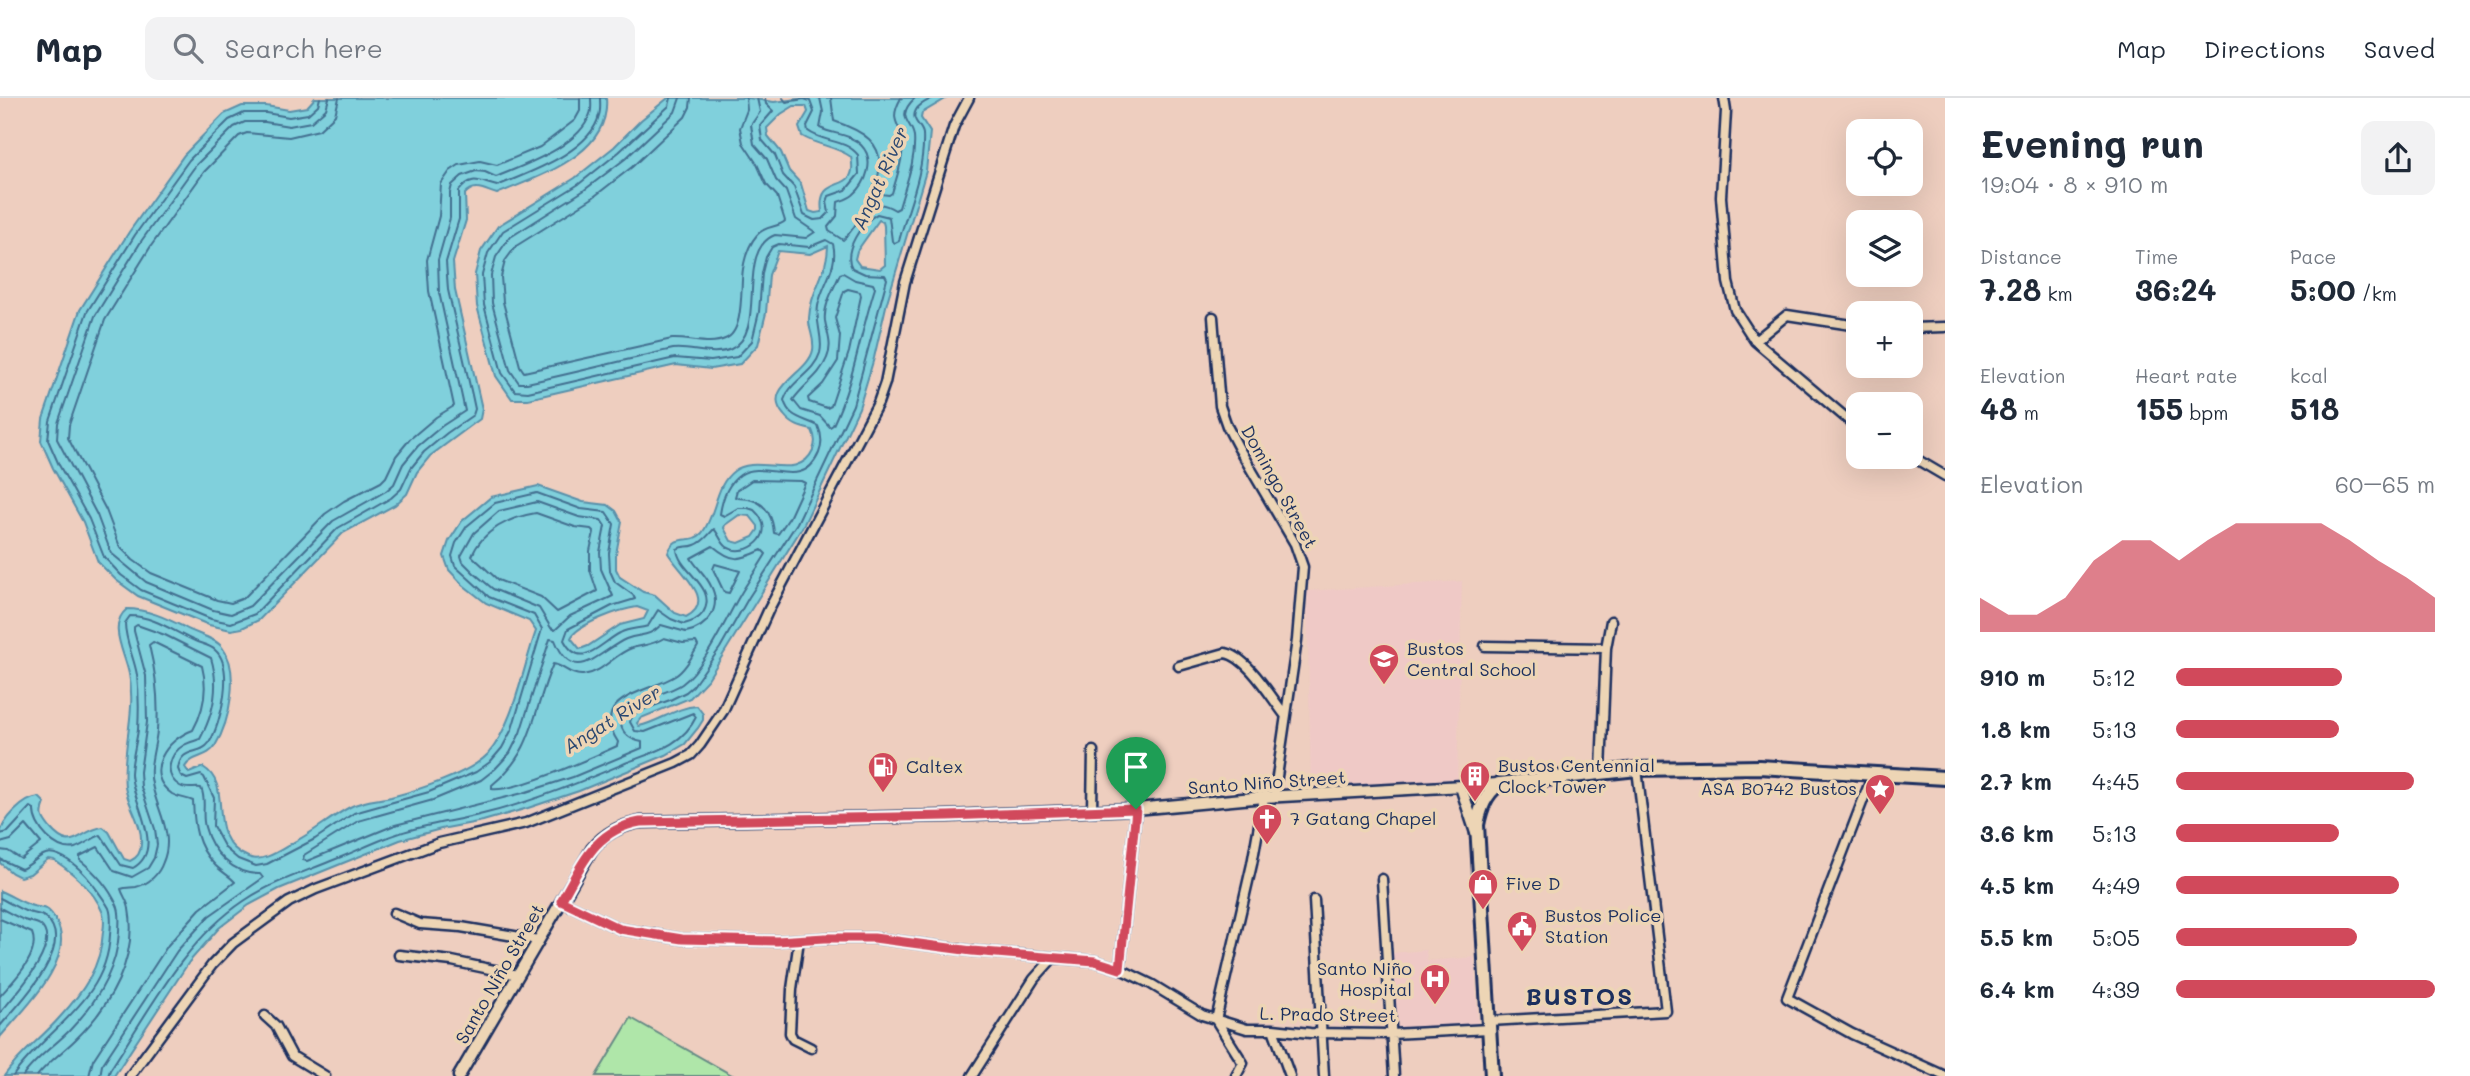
<!DOCTYPE html>
<meta charset="utf-8">
<style>
body{margin:0;font-family:Mali,sans-serif;background:#f2f2f3;color:#1f2937;height:100vh;display:flex;flex-direction:column;font-size:26px;white-space:nowrap}
*{box-sizing:border-box;margin:0}
p{font-size:23px;color:#747a83}
.icon{flex:none;width:38px;height:38px;fill:none;stroke:currentColor;stroke-width:2;stroke-linecap:round;stroke-linejoin:round}
.map{position:relative;flex:1;overflow:hidden}
.details{display:flex;flex-direction:column;background:#fff;width:525px}
.details>*{flex:none}
.controls{position:absolute;left:1846px;top:21px;display:grid;gap:14px}
.controls a{display:grid;place-items:center;width:77px;height:77px;border-radius:14px;background:#fff;box-shadow:0 7px 28px #0002;font-size:35px}
.pin{position:absolute;display:grid;place-items:center;width:60px;height:60px;color:#fff;margin:-72px -30px;border-radius:50% 50% 50% 0;rotate:-45deg;box-shadow:0 0 7px #0007}
.pin .icon{rotate:45deg}
.round{display:grid;place-items:center;flex:none;width:74px;height:74px;border-radius:14px;background:#f2f2f3}
.head{display:flex;align-items:center;justify-content:space-between;height:119px;padding:0 35px}
h1{font-size:38px;font-weight:700;line-height:52px}
.metrics{display:grid;grid-template-columns:repeat(3,1fr);gap:10px;height:119px;padding:7px 35px}
.metrics div{display:grid;align-content:center}
.metrics b{font-size:30px;font-weight:700}
.metrics small{font-size:19px;font-weight:400}
.metrics p{font-size:19px}
.chart{height:196px;padding:14px 35px}
.chart p{display:flex;justify-content:space-between}
.chart svg{width:100%;height:126px;margin-top:7px;fill:#d1495b;opacity:.7}
ul{padding:0 35px;list-style:none;font-size:23px}
li{display:grid;grid-template-columns:112px 84px 1fr;align-items:center;height:52px}
li i{height:18px;border-radius:9px;background:#d1495b}
header{display:flex;align-items:center;gap:42px;box-sizing:border-box;height:98px;padding:0 35px;background:#fff;border-bottom:2px solid #e0e1e3}
header strong{font-size:33px}
nav{display:flex;gap:38px;margin-inline-start:auto;font-size:24px}
.search{width:490px;height:63px;background:#f2f2f3;display:flex;align-items:center;gap:18px;box-sizing:border-box;padding:0 24px;border-radius:14px;color:#747a83;font-size:26px}
main{display:flex;flex:1;min-height:0}
.map>svg:first-child{display:block}
.built{fill:#efc9c6}
.green{fill:#afe6a9;stroke:#658a84;stroke-width:2}
.water{fill:#80d0dc;stroke:#5890aa;stroke-width:2;fill-rule:evenodd}
.lines{fill:none;stroke-linecap:round;stroke-linejoin:round}
.shore{stroke:#436f90;stroke-width:2}
.minor-casing{stroke:#1b2f5e;stroke-width:13}
.tertiary-casing{stroke:#1b2f5e;stroke-width:15}
.primary-casing{stroke:#1b2f5e;stroke-width:18}
.minor{stroke:#edd5b5;stroke-width:8}
.tertiary{stroke:#edd5b5;stroke-width:10}
.primary{stroke:#edd5b5;stroke-width:12}
.route-casing{stroke:#fff;stroke-width:14}
.route{stroke:#d1495b;stroke-width:9}
.labels{text-anchor:middle;stroke-width:7;stroke-linejoin:round;paint-order:stroke}
.street-label{font-size:18px;fill:#1b2f5e;stroke:#edd5b5}
.poi-label{font-size:18px;fill:#1b2f5e;stroke:#edd5b5;text-anchor:start}
.water-label{font-size:19px;font-style:italic;fill:#2a4771;stroke:#edd5b5}
.district-label{font-size:24px;font-weight:bold;letter-spacing:2px;fill:#1b2f5e;stroke:#edd5b5}
</style>
<header>
<strong>Map</strong>
<div class="search"><svg class="icon" aria-label="search" viewBox="0 0 24 24"><circle cx="10" cy="10" r="6"/><path d="M15 15l6 6"/></svg>Search here</div>
<nav><a>Map</a><a>Directions</a><a>Saved</a></nav>
</header>
<main>
<div class="map">
<svg width="1945" height="978" viewBox="0 0 1945 978">
<rect width="100%" height="100%" fill="#eecebf"/>
<filter id="ink" filterUnits="userSpaceOnUse"><feTurbulence type="fractalNoise" baseFrequency=".0143" numOctaves="2"/><feDisplacementMap in="SourceGraphic" scale="14" xChannelSelector="R" yChannelSelector="G"/><feConvolveMatrix kernelMatrix="1 2 1 2 8 2 1 2 1" color-interpolation-filters="sRGB"/></filter>
<g filter="url(#ink)">
<!-- built -->
<path class="built" d="M1462,483L1457,684L1311,692L1307,493Z
M1426,852L1427,863L1474,859L1478,928L1395,931L1392,855Z"/>
<!-- green -->
<path class="green" d="M631,920L732,977L734,978H596Z"/>
<!-- water -->
<path class="water" d="M315,0H606C611,57 538,78 497,96C485,93 476,84 465,96L466,122L453,164L455,192L482,311L480,321L430,358L417,374L407,396L395,407L343,435L259,522L242,530L231,532L209,527L138,498L116,482L98,464L83,424L53,370L41,343L43,321L80,212L129,134L184,57L224,16L242,8H266L289,12L307,9Z
M668,0H748L774,4L805,0H947L922,15L921,20L930,34L926,73L887,204L874,260L859,310L803,428L708,581L690,600L641,620L637,625L639,628C659,624 676,609 697,608L703,616V622L698,630L685,646L666,657L579,693L528,710L483,723L441,731L400,742L279,791L249,807L219,830L189,864L114,978H4C22,953 41,941 60,919C83,894 101,869 103,834C104,828 105,819 102,813C93,791 73,775 54,762L48,761L30,776L20,779L12,775L0,765C0,756 0,746 0,737C2,722 24,700 39,699L45,705C40,717 42,720 50,730C73,757 79,732 103,729L109,734L124,761L130,763C137,760 141,754 141,746C143,726 128,708 125,689C121,653 137,614 129,576C125,555 107,527 127,511C147,511 166,520 184,529C195,536 214,539 222,549C241,573 229,625 215,648C208,660 192,657 185,669L189,675L203,669C236,689 202,739 248,759C263,766 283,750 296,743C315,733 331,719 350,709C363,702 378,702 391,699C418,692 469,676 488,656C513,628 523,570 536,533L529,523L486,505L463,487L449,472L444,458L449,443L462,423L491,399L538,388L583,404L608,407L616,413L622,424L616,456V471L620,479L643,494L655,497L675,515L686,519C718,503 679,474 668,455C676,433 690,448 702,435C717,416 714,388 734,373C757,355 798,385 813,352C816,345 815,338 812,332C799,329 792,327 784,317C760,290 809,275 813,252C815,240 808,231 809,220C810,194 828,174 828,148L810,156L778,153L769,177L766,215L758,247L740,266L711,271L676,267L528,301H512L496,278L477,208L475,176L481,153L498,128L575,80L614,49L641,22ZM794,8H806L808,14L799,29L802,38C818,48 836,48 851,59C860,100 816,72 822,114L815,115L809,113L801,86L789,73L781,54L768,38L767,30L781,16ZM879,122L883,124L884,128L885,167L880,171L860,168L855,161L857,153ZM739,417L750,418L758,428V432L753,439L739,445L731,443L724,430L725,427ZM637,509L648,513L644,521L620,527L588,548L580,551L571,540C577,526 622,511 637,509Z
M0,793C10,797 19,803 30,807C34,809 41,809 46,811C50,813 54,819 56,823C78,861 23,912 0,939Z"/>
<g class="lines">
<!-- shore -->
<path class="shore" d="M320,0L318,7L308,16L289,19L266,15H244L229,22L189,62L135,137L87,214L50,323L48,342L59,367L89,421L104,459L121,477L141,492L211,521L231,525L255,516L338,430L391,400L401,391L411,370L424,354L447,335L473,317L475,311L472,297L448,192L446,164L459,121V93C473,75 481,85 497,88C527,75 591,54 599,17C601,12 600,5 600,0
M329,0L326,11L311,24L289,28L265,24H245L234,29L196,67L142,142L95,218L58,325L57,341L97,417L111,455L146,484L213,512L231,516L250,508L333,423L386,393L394,386L403,366L418,348L442,328L465,313L439,194L438,162L450,120V95L452,87L462,78L476,73L485,74L496,79C524,67 580,48 590,16C592,12 591,5 591,0
M339,0L335,17L319,32L289,39L247,35L239,38L204,74L151,148L105,222L69,327L68,340L106,412L120,449L133,462L151,475L217,502L231,505L244,500L325,416L344,403L381,384L386,379L396,358L410,341L436,319L454,308L429,193L427,162L439,118L441,86L450,73L459,67L480,63L497,67L540,49L575,22L580,13V0
M680,0L675,14L625,61L583,93L509,140L496,159L491,177L492,205L510,272L519,285H527C560,278 593,270 626,262C642,259 657,254 673,251C692,249 713,259 731,251C769,234 734,153 775,137L806,140L815,134L796,121L786,93L776,82L767,61L754,46L751,27L760,14L757,0
M691,0L690,9L685,19L632,69L591,101L516,148L505,163L501,179L503,204L520,268L524,274L672,241C689,240 710,248 725,241C745,234 740,188 743,171C745,159 749,146 757,137C765,127 778,130 785,123L777,98L766,86L757,66L743,45L740,30L747,12L746,0
M765,0L766,6L773,13L760,28L762,42L775,57L783,77L794,89L804,117L814,122L823,121L829,115L827,104L829,98L846,92L859,76L858,57C845,41 824,45 808,33L807,28L814,14L810,3L804,1L786,4L783,0
M820,0L823,14L820,30C834,37 849,35 861,47C876,62 866,86 853,97C848,101 843,102 838,104L837,118L828,129L829,133L843,142C860,128 865,93 895,112L899,110C905,88 916,63 914,39C913,24 894,20 915,0
M831,0L834,23C860,32 887,44 878,79C876,85 873,89 872,95L889,97L892,95C897,79 903,61 903,44C902,26 887,25 901,0
M843,175L855,182L873,186L875,190C860,236 854,283 833,327L830,329L820,318L801,312L793,302C803,287 820,278 827,260C833,247 827,235 825,223C823,208 834,190 840,176Z
M848,191L860,194L861,198L849,254L831,308L827,310L809,304L808,300L823,286L838,263L840,238L835,220L844,193Z
M752,382L801,383L805,385L789,420L778,436L774,435C773,421 767,406 752,402C746,400 740,401 735,399L737,392Z
M537,404L579,419L601,422L605,428L600,454L601,471L613,498L570,518L555,532L551,530L539,510L493,491L474,475L463,464L461,458L474,435L499,413Z
M536,415L575,429L591,431L594,434L590,453V472L597,493L557,514L541,499L498,482L472,458C482,432 511,419 536,415Z
M713,448C732,464 739,463 762,452L766,456C758,470 748,483 740,497C726,521 704,570 682,586C667,597 628,601 622,618C617,633 630,642 642,644V650L573,679L523,695L395,727L307,763L303,762L304,757L358,723L433,702L481,682L495,671L510,655L520,635L550,541L555,542C574,590 599,553 626,541C641,535 648,540 661,527L686,534C708,530 722,509 711,488C706,477 697,470 691,460Z
M715,466L740,473L729,495L724,494L713,471Z
M664,540L683,545L696,544L698,548C692,558 685,572 675,578C650,594 588,598 618,644L617,648C593,659 516,694 492,691V687C535,653 533,611 553,566C563,567 570,578 583,577C603,575 614,556 632,550C644,547 653,547 664,540Z
M0,736L8,734L31,709L34,711C33,729 56,754 75,750C84,747 92,740 101,737L121,767L133,770C167,751 131,703 131,675C132,660 136,646 138,632C139,615 139,594 137,577C134,559 125,543 125,525L130,518C154,518 174,534 195,543C201,546 210,547 215,552C235,569 221,626 209,645C200,658 181,648 178,671L181,678L187,681L201,677L204,679L214,700L213,728L225,750L238,761L256,768L267,766L315,741L354,715L429,694L476,674L490,664L502,650L512,631L542,531L534,517L489,499L455,468L452,458L456,445L467,428L495,405L537,395L581,411L606,414L614,426L609,455L610,473L615,484L633,497L635,501L612,508L568,531L564,542C581,574 600,545 620,535C629,530 638,531 648,528L658,512L671,521L684,526C691,524 698,522 703,515C719,489 678,473 677,451C684,447 688,450 695,447C704,444 708,437 714,431C719,436 721,445 727,449C745,461 781,437 754,412L748,410H738L724,418L720,416C722,402 727,386 740,377C765,360 802,395 819,355C823,345 822,337 818,328C804,320 789,321 784,302C790,283 814,275 820,255C824,240 815,226 818,208C822,186 839,169 833,146L826,142L809,149L779,146L772,149L766,159L762,175L759,214L752,243L737,259L711,263L675,260L528,294L515,293L502,275L484,207L482,177L488,155L503,133L579,86L619,54L669,8L671,0
M0,745L11,742L26,727L41,745L21,761L8,753L0,752
M0,761L21,771C29,768 35,761 43,757C58,749 82,772 91,784C97,792 104,801 109,810C112,818 111,828 110,837C107,903 47,930 13,978
M0,800C8,804 16,809 25,813C32,816 40,815 46,820C78,847 17,908 0,928
M0,810C8,814 16,819 24,822C29,824 36,824 40,827C64,846 12,900 0,915
M0,821L32,835C41,857 13,883 0,898
M23,978C36,960 54,948 69,933C96,905 117,873 119,834C119,826 121,815 117,807C109,790 95,774 80,762V758L98,749L114,773L132,779L148,770L154,760L157,747L155,731L141,689L140,674L147,624L146,578L134,533V529L137,527L165,537L211,560C220,589 214,615 200,641C195,643 189,644 184,647C170,655 162,677 180,688C187,692 194,689 201,690C207,703 201,715 205,729C211,754 234,777 260,776L263,780L209,818L177,853L102,967L100,978
M37,978C48,964 63,954 76,941C110,908 138,860 129,811C128,803 123,798 121,791C126,789 131,790 136,789C149,786 159,776 163,764C175,736 157,713 152,686C148,669 155,651 157,633C159,604 156,575 149,547L153,544L202,568C208,591 204,612 193,632C167,641 142,675 172,696C179,700 187,700 193,703C194,726 196,748 214,766C220,773 230,778 235,784L200,811L168,847L93,962L89,978
M108,978L110,972C149,913 184,843 244,803C272,784 305,774 336,761C357,753 378,742 400,735C427,726 455,723 483,716C533,704 580,684 628,664C654,654 683,647 696,619L693,615L645,634L635,633L630,624L632,619L637,614L670,602L686,594L693,588L720,550L749,499L797,425L853,307L887,181L885,177L865,176L852,170C842,153 862,124 877,116L889,119L892,143L895,145L899,143C908,110 925,72 923,36C922,27 910,23 916,12C919,6 927,3 933,0"/>
<!-- minor casing -->
<g class="minor-casing">
<path id="minor" d="M1724,0L1726,13L1721,99L1728,184L1735,212L1755,243L1858,330
M1213,219L1220,308L1227,328L1238,349L1295,446L1303,469L1297,542L1274,699
M1911,230L1945,229
M1755,243L1787,217L1858,228
M1911,358L1945,378
M1485,548L1606,550
M1179,568L1225,555C1247,558 1271,599 1285,617
M1601,673L1606,550L1611,523
M1873,676L1787,900L1852,936L1945,978
M1092,712L1093,653
M1382,781L1394,978
M1314,802L1324,978
M561,803L620,831L682,841L777,843L825,840H874L973,853L1095,863L1120,871L1151,886L1202,917L1247,931H1273L1310,935L1391,936L1489,931
M394,815L420,826L461,829L538,842
M799,842L792,891L790,935L793,941L811,950
M399,857L452,863L518,877
M1120,871L1136,711
M265,918L276,928L292,958L325,978
M1489,923L1666,913L1637,671
M1273,931L1290,978
M130,978L212,867L233,845L289,804L316,791L439,745L526,725L676,665L691,657L700,647L723,613L769,511L878,305L885,285L905,184L954,28L969,0
M972,978L1034,881L1052,861
M1236,978L1243,965L1216,922L1252,766L1264,699"/>
</g>
<!-- tertiary casing -->
<g class="tertiary-casing">
<path id="tertiary" d="M1461,689L1476,735
M459,978L592,751C605,735 620,728 640,724L948,718L1136,711L1264,699L1499,686"/>
</g>
<!-- primary casing -->
<g class="primary-casing">
<path id="primary" d="M1492,978L1477,727C1480,711 1485,696 1499,686L1637,671L1759,669L1945,680"/>
</g>
<!-- minor -->
<use href="#minor" class="minor"/>
<!-- tertiary -->
<use href="#tertiary" class="tertiary"/>
<!-- primary -->
<use href="#primary" class="primary"/>
</g>
</g>
<g class="lines" filter="url(#ink)">
<!-- route casing -->
<g class="route-casing">
<path id="route" d="M1136,711L1120,871L1095,863L972,853L874,840H825L777,843L682,841L620,831L561,803C582,767 594,732 640,724L948,718Z"/>
</g>
<!-- route -->
<use href="#route" class="route"/>
</g>
<!-- icons -->
<defs>
<g id="school-pin" transform="scale(1.575)"><path d="M0 17L-7.5 6A9.5 9.5 0 1 1 7.5 6Z" fill="#d1495b" stroke="#edd5b5"/><path d="M0-5L7-2L0 1L-7-2ZM-4 1L0 2.5L4 1V4Q0 6-4 4Z" fill="#fff"/></g>
<g id="fuel-pin" transform="scale(1.575)"><path d="M0 17L-7.5 6A9.5 9.5 0 1 1 7.5 6Z" fill="#d1495b" stroke="#edd5b5"/><path d="M-5.5-6h7V0h2V4h1.3V-2.5L3-4.5l.8-.8L6-3V5H2.5V1h-1V6h-7ZM-4.2-4.7v3.2H.2V-4.7Z" fill="#fff"/></g>
<g id="building-pin" transform="scale(1.575)"><path d="M0 17L-7.5 6A9.5 9.5 0 1 1 7.5 6Z" fill="#d1495b" stroke="#edd5b5"/><path d="M-4-6H4V6H1V3H-1V6H-4ZM-2.5-4.3h1.7v1.8h-1.7ZM.8-4.3h1.7v1.8H.8ZM-2.5-1h1.7V.8h-1.7ZM.8-1h1.7V.8H.8Z" fill="#fff"/></g>
<g id="sight-pin" transform="scale(1.575)"><path d="M0 17L-7.5 6A9.5 9.5 0 1 1 7.5 6Z" fill="#d1495b" stroke="#edd5b5"/><path d="M0-6L1.8-2.2L6-1.7L2.9 1.2L3.7 5.4L0 3.3L-3.7 5.4L-2.9 1.2L-6-1.7L-1.8-2.2Z" fill="#fff"/></g>
<g id="church-pin" transform="scale(1.575)"><path d="M0 17L-7.5 6A9.5 9.5 0 1 1 7.5 6Z" fill="#d1495b" stroke="#edd5b5"/><path d="M-1.2-6h2.4v3.5h3.3v2.4h-3.3V6h-2.4V-.1h-3.3v-2.4h3.3Z" fill="#fff"/></g>
<g id="shop-pin" transform="scale(1.575)"><path d="M0 17L-7.5 6A9.5 9.5 0 1 1 7.5 6Z" fill="#d1495b" stroke="#edd5b5"/><path d="M-5-2.5h2.3a2.7 3.5 0 0 1 5.4 0H5L5.5 6h-11ZM-1.5-2.5h3a1.5 2.3 0 0 0-3 0Z" fill="#fff"/></g>
<g id="civic-pin" transform="scale(1.575)"><path d="M0 17L-7.5 6A9.5 9.5 0 1 1 7.5 6Z" fill="#d1495b" stroke="#edd5b5"/><path d="M-.6-6.5H3V-4.5H.6V-3L4-1V1h2V6H-6V1h2V-1L-.6-3ZM-1.2 2.5V6h2.4V2.5Z" fill="#fff"/></g>
<g id="hospital-pin" transform="scale(1.575)"><path d="M0 17L-7.5 6A9.5 9.5 0 1 1 7.5 6Z" fill="#d1495b" stroke="#edd5b5"/><path d="M-5-5h3v3.5h4V-5h3V5h-3V1.5h-4V5h-3Z" fill="#fff"/></g>
</defs>
<g fill-rule="evenodd">
<use href="#school-pin" x="1384" y="561"/>
<use href="#fuel-pin" x="883" y="669"/>
<use href="#building-pin" x="1475" y="678"/>
<use href="#sight-pin" x="1880" y="691"/>
<use href="#church-pin" x="1267" y="721"/>
<use href="#shop-pin" x="1483" y="786"/>
<use href="#civic-pin" x="1522" y="828"/>
<use href="#hospital-pin" x="1435" y="881"/>
</g>
<g class="labels">
<!-- street labels -->
<g class="street-label">
<text transform="translate(1279 389) rotate(61)" y="6">Domingo Street</text>
<text transform="translate(1267 685) rotate(-4)" y="6">Santo Niño Street</text>
<text transform="translate(500 876) rotate(-60)" y="6">Santo Niño Street</text>
<text transform="translate(1328 917) rotate(1)" y="6">L. Prado Street</text>
</g>
<!-- poi labels -->
<g class="poi-label">
<text x="1407" y="557">Bustos<tspan x="1407" dy="21">Central School</tspan></text>
<text x="1498" y="674">Bustos Centennial<tspan x="1498" dy="21">Clock Tower</tspan></text>
<text x="906" y="675">Caltex</text>
<text x="1857" y="697" text-anchor="end">ASA B0742 Bustos</text>
<text x="1290" y="727">7 Gatang Chapel</text>
<text x="1506" y="792">Five D</text>
<text x="1545" y="824">Bustos Police<tspan x="1545" dy="21">Station</tspan></text>
<text x="1412" y="877" text-anchor="end">Santo Niño<tspan x="1412" dy="21">Hospital</tspan></text>
</g>
<!-- water labels -->
<g class="water-label">
<text transform="translate(880 80) rotate(-66)" y="7">Angat River</text>
<text transform="translate(612 621) rotate(-32)" y="7">Angat River</text>
</g>
<!-- district labels -->
<g class="district-label">
<text x="1580" y="907">BUSTOS</text>
</g>
</g>
</svg>
<div class="controls">
<a><svg class="icon" aria-label="locate" viewBox="0 0 24 24"><circle cx="12" cy="12" r="6"/><path d="M12 2v4M12 18v4M2 12h4M18 12h4"/></svg></a>
<a><svg class="icon" aria-label="layers" viewBox="0 0 24 24"><path d="M12 4l9 5-9 5-9-5zM3 14l9 5 9-5"/></svg></a>
<a>+</a>
<a>−</a>
</div>
<div class="pin" style="left:1136px;top:711px;background:#1e9e55"><svg class="icon" aria-label="arrive" viewBox="0 0 24 24"><path d="M6 21V4h12l-3 4 3 4H6"/></svg></div>
</div>
<section class="details">
<div class="head"><div><h1>Evening run</h1><p>19:04 · 8 × 910 m</p></div><a class="round"><svg class="icon" aria-label="share" viewBox="0 0 24 24"><path d="M12 15V3M7 8l5-5 5 5M5 13v7h14v-7"/></svg></a></div>
<div class="metrics">
<div><p>Distance</p><b>7.28<small> km</small></b></div>
<div><p>Time</p><b>36:24</b></div>
<div><p>Pace</p><b>5:00<small> /km</small></b></div>
</div>
<div class="metrics">
<div><p>Elevation</p><b>48<small> m</small></b></div>
<div><p>Heart rate</p><b>155<small> bpm</small></b></div>
<div><p>kcal</p><b>518</b></div>
</div>
<div class="chart"><p><span>Elevation</span>60–65 m</p>
<svg viewBox="0 0 160 44" preserveAspectRatio="none"><path d="M0 44V32L10 38L20 38L30 32L40 19L50 12L60 12L70 19L80 12L90 6L100 6L110 6L120 6L130 12L140 19L150 25L160 32V44z"/></svg>
</div>
<ul>
<li><b>910 m</b>5:12<i style="width:64%"></i></li>
<li><b>1.8 km</b>5:13<i style="width:63%"></i></li>
<li><b>2.7 km</b>4:45<i style="width:92%"></i></li>
<li><b>3.6 km</b>5:13<i style="width:63%"></i></li>
<li><b>4.5 km</b>4:49<i style="width:86%"></i></li>
<li><b>5.5 km</b>5:05<i style="width:70%"></i></li>
<li><b>6.4 km</b>4:39<i style="width:100%"></i></li>
</ul>
</section>
</main>
